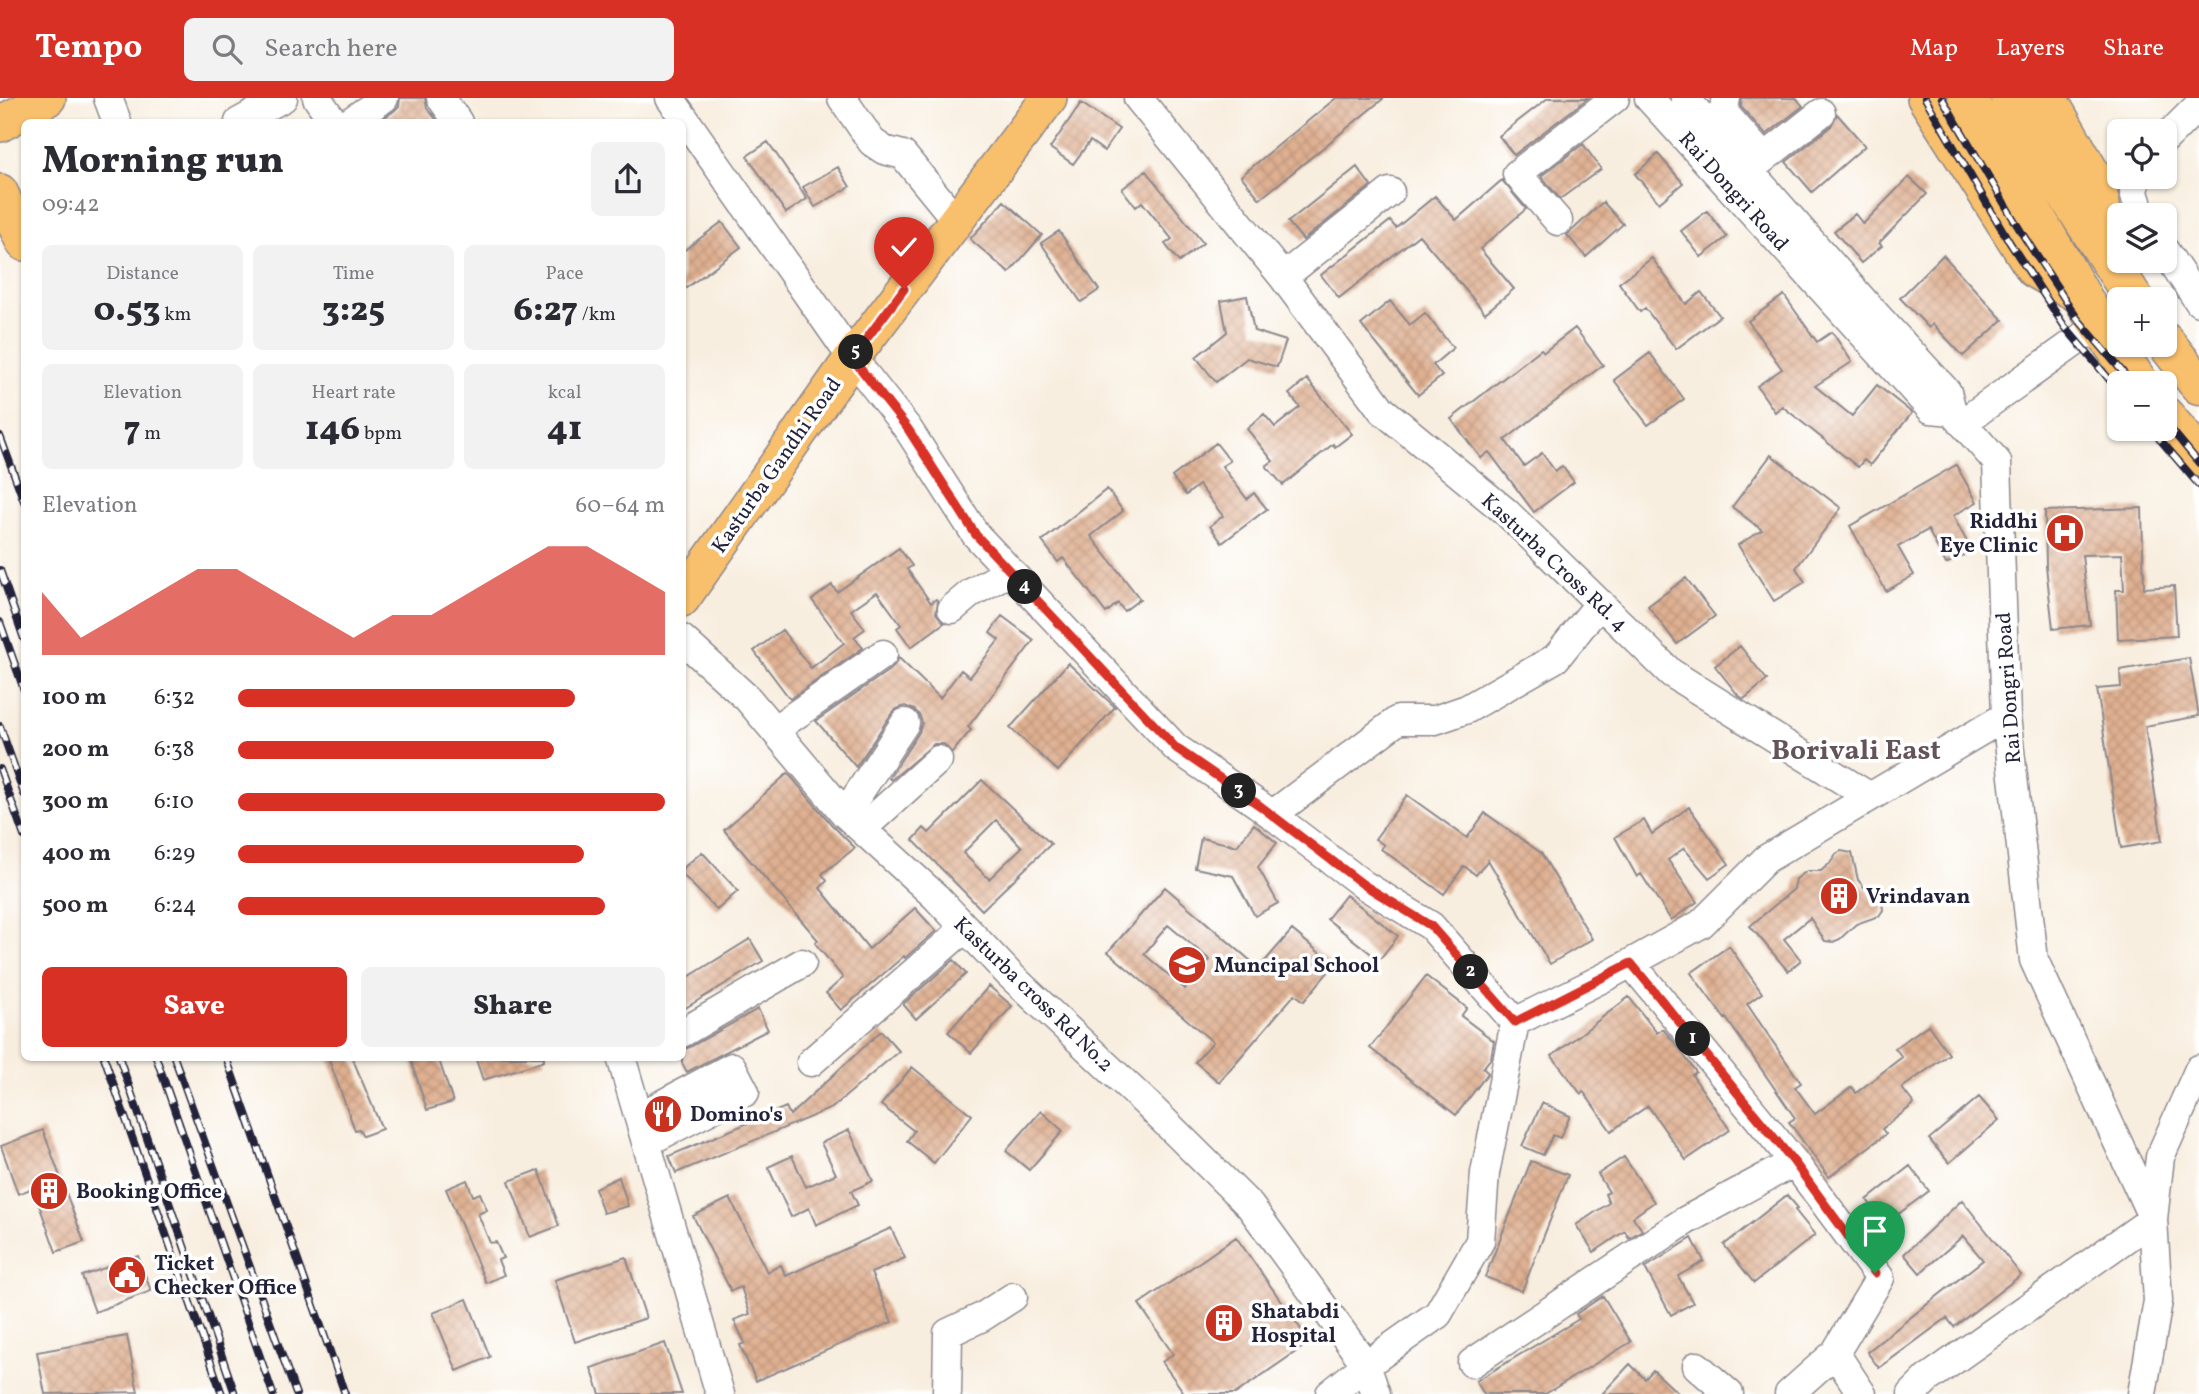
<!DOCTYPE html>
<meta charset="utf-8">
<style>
body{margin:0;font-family:Vollkorn,serif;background:#f2f2f3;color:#2b2b33;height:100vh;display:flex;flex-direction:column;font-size:26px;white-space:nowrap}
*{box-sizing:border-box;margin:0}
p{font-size:23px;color:#7c7c81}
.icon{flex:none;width:38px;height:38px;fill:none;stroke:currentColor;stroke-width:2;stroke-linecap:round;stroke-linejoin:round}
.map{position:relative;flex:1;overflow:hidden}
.side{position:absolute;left:21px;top:21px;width:665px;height:942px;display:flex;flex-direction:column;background:#fff;border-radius:10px;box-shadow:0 2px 5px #0004}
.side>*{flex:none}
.buttons{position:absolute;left:2107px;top:21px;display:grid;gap:14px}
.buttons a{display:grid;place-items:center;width:70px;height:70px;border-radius:10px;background:#fff;box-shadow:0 2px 5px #0004;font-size:35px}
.pin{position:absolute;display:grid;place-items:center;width:60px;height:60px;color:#fff;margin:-72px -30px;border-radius:50% 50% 50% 0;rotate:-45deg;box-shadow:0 0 7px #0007}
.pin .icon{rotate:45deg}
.km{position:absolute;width:35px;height:35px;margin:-18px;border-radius:50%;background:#222;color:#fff;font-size:19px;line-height:35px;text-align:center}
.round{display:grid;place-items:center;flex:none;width:74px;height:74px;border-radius:10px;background:#f2f2f3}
.headline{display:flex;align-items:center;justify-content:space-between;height:119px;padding:0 21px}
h1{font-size:38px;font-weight:800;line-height:52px}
.stats{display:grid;grid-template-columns:repeat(3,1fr);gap:10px;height:119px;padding:7px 21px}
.stats div{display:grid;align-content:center;border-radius:10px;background:#f2f2f3;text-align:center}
.stats b{font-size:35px;font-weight:800}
.stats small{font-size:19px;font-weight:400}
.stats p{font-size:19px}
.chart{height:196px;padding:14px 21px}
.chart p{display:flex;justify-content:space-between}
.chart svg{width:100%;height:126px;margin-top:7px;fill:#d93025;opacity:.7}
.action{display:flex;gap:14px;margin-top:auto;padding:14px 21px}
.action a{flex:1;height:80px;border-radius:10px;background:#d93025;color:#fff;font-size:28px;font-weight:800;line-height:80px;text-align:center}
.action a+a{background:#f2f2f3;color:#2b2b33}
ul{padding:0 21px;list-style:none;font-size:23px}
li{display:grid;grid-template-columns:112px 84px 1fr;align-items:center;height:52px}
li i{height:18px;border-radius:9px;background:#d93025}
header{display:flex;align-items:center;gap:42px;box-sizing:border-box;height:98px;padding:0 35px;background:#d93025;color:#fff}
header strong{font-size:33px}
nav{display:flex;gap:38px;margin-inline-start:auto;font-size:24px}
.search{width:490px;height:63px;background:#f2f2f3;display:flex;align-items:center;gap:18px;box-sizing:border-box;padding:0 24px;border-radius:10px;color:#7c7c81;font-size:26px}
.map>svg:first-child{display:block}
.building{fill:url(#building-cross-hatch);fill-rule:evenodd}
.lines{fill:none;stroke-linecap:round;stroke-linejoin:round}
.minor-casing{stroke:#8d888d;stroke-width:31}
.major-casing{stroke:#8d888d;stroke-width:38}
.highway-casing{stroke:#8d888d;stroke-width:41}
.minor{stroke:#fff;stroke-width:28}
.major{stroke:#f8bf6c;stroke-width:35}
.highway{stroke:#f8bf6c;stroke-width:38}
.rail-casing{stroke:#22223b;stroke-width:8}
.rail{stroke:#fff;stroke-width:5;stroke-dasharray:16;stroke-linecap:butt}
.route-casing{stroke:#fff;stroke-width:14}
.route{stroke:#d93025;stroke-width:9}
.labels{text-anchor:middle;stroke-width:7;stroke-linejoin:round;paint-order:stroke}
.street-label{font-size:21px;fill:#22223b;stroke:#fff}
.poi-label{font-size:21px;font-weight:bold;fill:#22223b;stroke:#fff;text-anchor:start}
.district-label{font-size:28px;font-weight:bold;fill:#645459;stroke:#fff}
</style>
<header>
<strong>Tempo</strong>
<div class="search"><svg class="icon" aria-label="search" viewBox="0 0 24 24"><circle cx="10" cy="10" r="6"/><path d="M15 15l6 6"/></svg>Search here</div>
<nav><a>Map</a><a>Layers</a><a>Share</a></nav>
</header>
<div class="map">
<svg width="2199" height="1296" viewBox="0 0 2199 1296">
<defs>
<pattern id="building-cross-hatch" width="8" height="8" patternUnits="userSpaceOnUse" patternTransform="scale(1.75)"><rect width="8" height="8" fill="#dfb091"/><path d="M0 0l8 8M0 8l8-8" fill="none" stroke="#bf977e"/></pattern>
</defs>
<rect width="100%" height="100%" fill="#fff"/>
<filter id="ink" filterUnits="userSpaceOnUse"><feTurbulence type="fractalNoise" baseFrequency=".0143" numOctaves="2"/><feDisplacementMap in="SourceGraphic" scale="14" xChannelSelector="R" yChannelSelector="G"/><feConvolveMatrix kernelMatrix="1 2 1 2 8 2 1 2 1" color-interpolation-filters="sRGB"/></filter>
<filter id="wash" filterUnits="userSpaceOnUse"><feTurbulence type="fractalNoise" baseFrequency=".00686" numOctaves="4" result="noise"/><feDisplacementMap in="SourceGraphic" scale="28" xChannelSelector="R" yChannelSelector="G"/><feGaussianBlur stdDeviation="1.57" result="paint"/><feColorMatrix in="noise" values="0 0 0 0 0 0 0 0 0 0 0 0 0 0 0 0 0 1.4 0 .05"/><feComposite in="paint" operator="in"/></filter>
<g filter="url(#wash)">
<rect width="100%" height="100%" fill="#f8eedf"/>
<g id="blocks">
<!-- building -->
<path class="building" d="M400,0H425L427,10L438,24H378L394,13L399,8Z
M1336,0H1384L1260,101L1241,78Z
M1548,0H1588L1514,57L1499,38Z
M1742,0H1796L1803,8L1766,37L1741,9Z
M1081,5L1119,31L1104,53L1090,43L1073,66L1050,50Z
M1837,16L1865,48L1812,94L1786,64L1831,28Z
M768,44L807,101L786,115L747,58Z
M1583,46L1601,71L1560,101L1541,78Z
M1658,56L1683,85L1659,105L1635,76Z
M838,69L850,89L815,109L803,89Z
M1357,69L1371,88L1303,142L1288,124Z
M1146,73L1203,145L1179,164L1165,146L1172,141L1142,104L1136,109L1122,91Z
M1909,79L1927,96L1879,145L1882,148L1861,165L1834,133L1855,116L1863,126Z
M1502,82L1526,111L1480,151L1514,191L1485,215L1419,137L1339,200L1321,177L1390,123L1396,130L1435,98L1456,122Z
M1004,103L1042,137L1009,175L970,141Z
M1603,104L1623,126L1586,159L1567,137Z
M1707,113L1727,139L1701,159L1681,133Z
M722,124L741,149L682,193V154Z
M1059,133L1099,192L1081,204L1041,145Z
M1943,157L2003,222L1963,258L1933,226L1929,230L1900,200Z
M1652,160L1686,206L1701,194L1720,218L1676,251L1645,210L1640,214L1619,185Z
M1784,197L1817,244L1832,234L1852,264L1815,288L1852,318L1877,287L1912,315L1870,367L1864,362L1858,369L1782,308L1775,314L1757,288L1782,271L1748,223Z
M1247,198L1254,233L1286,243L1277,269L1247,260L1216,284L1196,259L1227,234L1221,203Z
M1390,203L1410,227L1425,215L1453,250L1433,267L1442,278L1418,297L1361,227Z
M1575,230L1603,267L1505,342L1524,368L1542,355L1555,373L1562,368L1574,384L1534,414L1489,354L1481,360L1451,321L1541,251L1544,254Z
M1650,255L1684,301L1648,327L1614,282Z
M1307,281L1352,336L1335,349L1333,346L1283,387L1266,368L1273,363L1247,331L1264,316L1275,329L1300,309L1289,296Z
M1216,345L1230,363L1222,368L1247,401L1254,395L1267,411L1222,445L1210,428L1223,418L1199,387L1186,397L1172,379Z
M1771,357L1841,410L1796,470L1805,484L1774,503L1738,447L1762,432L1732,409Z
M1956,367L1977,404L1953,418L1972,453L1946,466L1928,432L1898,449L1914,477L1886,493L1850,428Z
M1107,391L1123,413L1091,438L1140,501L1124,513L1118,505L1106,515L1063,460L1058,464L1042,443Z
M2142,410L2144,490L2174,488L2177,538L2118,541L2116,492H2124L2122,456L2082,457L2090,527L2053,531L2046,468L2045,413Z
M899,450L912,468L907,471L931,505L936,501L938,503L936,515L944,525L911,549L897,530L901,527L877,494L851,512L865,531L854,539L863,550L790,601L754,553L782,532L811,570L844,545L812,502L832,487L837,494Z
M1686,480L1715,518L1677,546L1648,508Z
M1002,518L1034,542L968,629L971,632L952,655L944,646H934L891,682L889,680L919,634L922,625L920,618L915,612L905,608L897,611L892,615L856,669L816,623L892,570L899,560L940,600L961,572L970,579L999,542L990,535Z
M1740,548L1767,582L1744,601L1738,597L1715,568Z
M2189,560L2199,618L2145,628L2162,743L2121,750L2097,591L2121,589L2120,572Z
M1068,565L1115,609L1058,673L1010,630Z
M788,675L832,727L855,750L822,776L827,783L820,790L869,851L915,810L936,833L905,860L904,858L841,912L826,895L843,880L815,845L818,842L724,732Z
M982,682L1051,746L982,812L913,742L924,730L929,735ZM996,722L1022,749L989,781L963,755Z
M1407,697L1467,740L1485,715L1541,755L1592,841L1550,866L1488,762L1476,777L1464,768L1444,796L1381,751L1384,747L1375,741Z
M1689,709L1729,766L1709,780L1684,750L1668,762L1697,804L1671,822L1641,776L1637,779L1615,739L1644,722L1652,736Z
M1254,726L1277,745L1258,769L1278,805L1255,818L1233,778L1195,770L1201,740L1237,748Z
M1841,753L1852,755L1858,782L1867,793L1882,804L1883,812L1879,818L1856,826L1840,841L1833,844L1825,843L1810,820L1784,841L1801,862L1788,873L1750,828L1794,791L1796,781L1807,773H1821L1830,765L1836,756Z
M702,754L738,793L717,812L682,776V771Z
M1165,789L1259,870L1292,832L1334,867L1304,903L1295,896L1219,984L1195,964L1213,944L1108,854ZM1168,827L1210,862L1185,891L1144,856Z
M1346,797L1398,838L1379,862L1327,821Z
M750,841L763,863L682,912V883Z
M1729,848L1762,895L1747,906L1801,985L1795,989L1815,1016L1852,989L1856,995L1902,959L1895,950L1928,927L1949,956L1902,990L1914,1006L1882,1031L1886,1036L1829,1079L1789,1024L1795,1020L1726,920L1725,921L1691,875Z
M954,862L966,876L916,921L903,906Z
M1426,878L1467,910L1461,918L1494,943L1491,960L1483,970L1488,975L1456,1017L1370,950Z
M989,888L1012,908L971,955L948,934Z
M1629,899L1657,935L1663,931L1674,944L1696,974L1692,977L1730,1032L1686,1062L1648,1008L1611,1033L1583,993L1581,996L1552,958Z
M758,911L768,932L687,974L682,965V952L690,949Z
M881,933L899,953L832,1010L676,1075L669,1058L786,1009L790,1017Z
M328,959H352L382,1031L363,1038L359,1031L355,1032Z
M410,959H438L453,1004L427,1012Z
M475,959H544V963L483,982Z
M912,969L972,1017L934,1065L907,1043L914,1033L881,1007Z
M1979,999L1999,1022L1949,1065L1929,1041Z
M1542,1005L1570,1018L1560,1040L1553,1037L1543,1057L1522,1048Z
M1041,1013L1063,1033L1029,1072L1006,1053Z
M43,1032L84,1144L56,1154L33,1090L18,1096L1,1048Z
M849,1032L873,1083L851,1093L858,1107L816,1127L809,1110L791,1119L768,1069L792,1058L806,1089L836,1076L821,1045Z
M1624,1059L1654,1104L1633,1119L1642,1132L1629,1140L1625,1133L1594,1154L1576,1127L1609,1105L1605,1096L1609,1094L1598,1076Z
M1531,1063L1568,1077L1522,1193L1485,1179Z
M1910,1068L1929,1093L1885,1126L1867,1102Z
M539,1072L559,1128L530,1139L509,1083Z
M619,1079L628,1108L603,1115L595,1090Z
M467,1082L473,1098L480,1095L487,1112L478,1116L490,1145L496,1144L503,1160L498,1162L504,1177L486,1185L446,1091Z
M1787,1097L1798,1110L1795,1112L1815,1137L1754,1185L1724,1147Z
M730,1100L767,1174L781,1167L786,1178L891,1130L905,1160L871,1175L892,1224L756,1283L740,1247L745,1245L734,1222L750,1216L741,1189L731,1193L693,1118Z
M1962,1102L2021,1177L1954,1229L1947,1220L1879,1270L1867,1254L1983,1162L1963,1138L1920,1175L1904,1156Z
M1236,1139L1310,1244L1235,1296H1185L1162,1264L1173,1256L1139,1206Z
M1692,1140L1704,1163L1678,1178L1693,1205L1671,1217L1645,1170Z
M138,1158L151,1193L95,1214L82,1178Z
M626,1159L646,1220L575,1244L555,1182Z
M1603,1198L1631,1244L1545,1296H1484L1476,1283L1579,1221L1576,1216Z
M467,1201L490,1259L457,1273L433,1215Z
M127,1238L138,1294L45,1296L37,1254Z
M665,1245L682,1296H600L591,1270Z
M1630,1266L1645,1281L1653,1272L1679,1296H1602Z"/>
</g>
</g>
<g filter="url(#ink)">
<use href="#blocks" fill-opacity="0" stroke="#8d888d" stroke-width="2"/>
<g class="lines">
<!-- minor casing -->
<g class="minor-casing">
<path id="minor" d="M108,0L117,24
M317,0L334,24
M441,0L458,24
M670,0L852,260L908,331L976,437L1176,650L1259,707L1364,787L1431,828L1515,924
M842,0L872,44L884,52L903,57L956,122
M1138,0L1283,179L1382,312L1506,414L1671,575L1870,699
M1649,0L1931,311L1952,313L1997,364L2006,618L2034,862L2153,1121L2158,1203L2142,1296
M1685,0L1867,207L1947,294L1952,313
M1726,0L1724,11L1726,17L1764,60
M239,24L283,0
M350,24L384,0
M2165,41L2199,7
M2137,79L2134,94L2141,117
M1735,83L1821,15
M1558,123L1517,76L1615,0
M2165,153L2199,204
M1283,179L1390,94
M1962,325L2099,227
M952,511L971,495L1010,473
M682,541L748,601L845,716L936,799L1010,877L1146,1005L1250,1108L1366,1267L1376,1296
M774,632L883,556
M845,716L905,625
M1272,717L1398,622H1435L1467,611L1556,560L1600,505
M862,731L938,662
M1631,865L1794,1064L1880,1180L1835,1255L1862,1296
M682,935L802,865
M621,959L720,1296
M811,964L965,830
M640,1018L732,969L745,994L647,1044
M1472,1265L1685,1123L1794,1064
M1697,1268L1729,1296
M947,1296L948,1235L982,1219L1013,1199
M1330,1296L1366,1267L1438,1216L1480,1143L1485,1075L1515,924L1609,877L1701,826L1766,761L2006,618
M1789,1296L1835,1255
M1912,1296L1927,1281L2153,1121L2160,1059L2199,971"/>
</g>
<!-- major casing -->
<g class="major-casing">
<path id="major" d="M1925,0L2034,172L2082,199
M2049,0L2092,75L2101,101L2112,165
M0,26L48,0
M0,94L24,145
M682,501L852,260L1049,0"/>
</g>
<!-- highway casing -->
<g class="highway-casing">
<path id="highway" d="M1967,0L2092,216L2139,285
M2010,0L2064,92L2134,201
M2165,244L2199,287
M2165,318L2199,358"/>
</g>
<!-- minor -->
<use href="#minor" class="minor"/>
<!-- major -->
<use href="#major" class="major"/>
<!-- highway -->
<use href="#highway" class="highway"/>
<!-- rail casing -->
<g class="rail-casing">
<path id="rail" d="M1925,0L2010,145L2065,229L2119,293
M1942,0L2023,137L2077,220L2132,285
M2165,324L2199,365
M2151,331L2199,387
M0,338L24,403
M0,472L24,541
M0,524L24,592
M0,628L24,696
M0,671L24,738
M104,959L222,1296
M119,959L235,1296
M156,959L273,1296
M174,959L296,1296
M226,959L345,1296"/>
</g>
<!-- rail -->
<use href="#rail" class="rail"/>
</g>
</g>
<g class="lines" filter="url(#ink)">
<!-- route casing -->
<g class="route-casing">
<path id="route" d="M904,191L852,260L908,331L976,437L1176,650L1259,707L1364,787L1431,828L1515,924L1631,865L1794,1064L1875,1175"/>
</g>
<!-- route -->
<use href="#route" class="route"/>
</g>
<!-- icons -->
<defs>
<g id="hospital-disc" transform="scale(2.0125)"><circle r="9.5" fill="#c8321e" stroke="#fff"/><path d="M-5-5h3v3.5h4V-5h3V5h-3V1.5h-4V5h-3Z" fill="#fff"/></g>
<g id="building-disc" transform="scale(2.0125)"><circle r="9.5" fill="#c8321e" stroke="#fff"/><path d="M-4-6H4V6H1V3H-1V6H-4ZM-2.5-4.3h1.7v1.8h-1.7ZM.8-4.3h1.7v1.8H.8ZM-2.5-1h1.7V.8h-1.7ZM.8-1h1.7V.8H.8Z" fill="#fff"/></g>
<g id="school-disc" transform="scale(2.0125)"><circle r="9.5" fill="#c8321e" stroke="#fff"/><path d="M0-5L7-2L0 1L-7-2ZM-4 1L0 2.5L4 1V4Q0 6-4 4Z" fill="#fff"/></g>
<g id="restaurant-disc" transform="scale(2.0125)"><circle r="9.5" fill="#c8321e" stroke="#fff"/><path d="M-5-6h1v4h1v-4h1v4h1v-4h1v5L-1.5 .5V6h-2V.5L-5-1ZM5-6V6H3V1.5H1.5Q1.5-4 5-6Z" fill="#fff"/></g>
<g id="civic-disc" transform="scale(2.0125)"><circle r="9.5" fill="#c8321e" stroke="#fff"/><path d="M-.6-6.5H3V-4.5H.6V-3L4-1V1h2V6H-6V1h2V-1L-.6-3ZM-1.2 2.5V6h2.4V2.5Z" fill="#fff"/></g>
</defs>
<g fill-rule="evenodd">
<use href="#hospital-disc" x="2065" y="435"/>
<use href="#building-disc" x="1839" y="798"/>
<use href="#school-disc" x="1187" y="867"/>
<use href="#restaurant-disc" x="663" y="1016"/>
<use href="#building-disc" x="49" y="1093"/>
<use href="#civic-disc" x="127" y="1177"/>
<use href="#building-disc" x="1224" y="1225"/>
</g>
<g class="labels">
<!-- street labels -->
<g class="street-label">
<text transform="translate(1734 93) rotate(48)" y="7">Rai Dongri Road</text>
<text transform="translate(776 367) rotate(-55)" y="7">Kasturba Gandhi Road</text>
<text transform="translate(1555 464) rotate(43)" y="7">Kasturba Cross Rd. 4</text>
<text transform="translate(2008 590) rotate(-94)" y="7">Rai Dongri Road</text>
<text transform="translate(1034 896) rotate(44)" y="7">Kasturba cross Rd No.2</text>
</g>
<!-- poi labels -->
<g class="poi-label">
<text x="2038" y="430" text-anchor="end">Riddhi<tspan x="2038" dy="24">Eye Clinic</tspan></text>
<text x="1866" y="805">Vrindavan</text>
<text x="1214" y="874">Muncipal School</text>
<text x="690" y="1023">Domino's</text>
<text x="76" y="1100">Booking Office</text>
<text x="154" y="1172">Ticket<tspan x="154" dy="24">Checker Office</tspan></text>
<text x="1251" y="1220">Shatabdi<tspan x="1251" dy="24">Hospital</tspan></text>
</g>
<!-- district labels -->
<g class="district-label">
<text x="1856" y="661">Borivali East</text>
</g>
</g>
</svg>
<div class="buttons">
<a><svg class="icon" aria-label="locate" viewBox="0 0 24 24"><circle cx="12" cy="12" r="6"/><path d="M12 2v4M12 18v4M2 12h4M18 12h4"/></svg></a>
<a><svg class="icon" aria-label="layers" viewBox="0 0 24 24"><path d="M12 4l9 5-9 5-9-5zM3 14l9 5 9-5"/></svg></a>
<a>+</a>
<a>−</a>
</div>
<div class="pin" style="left:1875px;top:1175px;background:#1e9e55"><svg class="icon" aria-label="arrive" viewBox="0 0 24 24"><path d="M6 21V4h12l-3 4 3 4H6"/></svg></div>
<div class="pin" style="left:904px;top:191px;background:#d93025"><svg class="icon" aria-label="check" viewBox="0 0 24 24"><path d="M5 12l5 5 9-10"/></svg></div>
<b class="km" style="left:1693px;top:941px">1</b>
<b class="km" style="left:1471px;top:874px">2</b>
<b class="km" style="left:1239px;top:693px">3</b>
<b class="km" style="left:1025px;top:489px">4</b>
<b class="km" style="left:856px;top:254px">5</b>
<section class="side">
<div class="headline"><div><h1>Morning run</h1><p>09:42</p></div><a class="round"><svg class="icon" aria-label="share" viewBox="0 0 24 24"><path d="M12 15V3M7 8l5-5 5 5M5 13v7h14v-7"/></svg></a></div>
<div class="stats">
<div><p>Distance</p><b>0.53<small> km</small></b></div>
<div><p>Time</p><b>3:25</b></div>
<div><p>Pace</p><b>6:27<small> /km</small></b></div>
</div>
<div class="stats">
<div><p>Elevation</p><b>7<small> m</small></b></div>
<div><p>Heart rate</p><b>146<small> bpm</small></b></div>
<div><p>kcal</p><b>41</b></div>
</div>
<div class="chart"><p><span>Elevation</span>60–64 m</p>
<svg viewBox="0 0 160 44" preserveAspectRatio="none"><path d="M0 44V22L10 38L20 30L30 22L40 14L50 14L60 22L70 30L80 38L90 30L100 30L110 22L120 14L130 6L140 6L150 14L160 22V44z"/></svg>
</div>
<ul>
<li><b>100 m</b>6:32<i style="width:79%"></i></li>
<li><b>200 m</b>6:38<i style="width:74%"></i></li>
<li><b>300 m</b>6:10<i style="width:100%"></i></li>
<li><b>400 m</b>6:29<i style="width:81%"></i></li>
<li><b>500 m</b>6:24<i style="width:86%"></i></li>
</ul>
<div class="action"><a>Save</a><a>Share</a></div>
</section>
</div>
